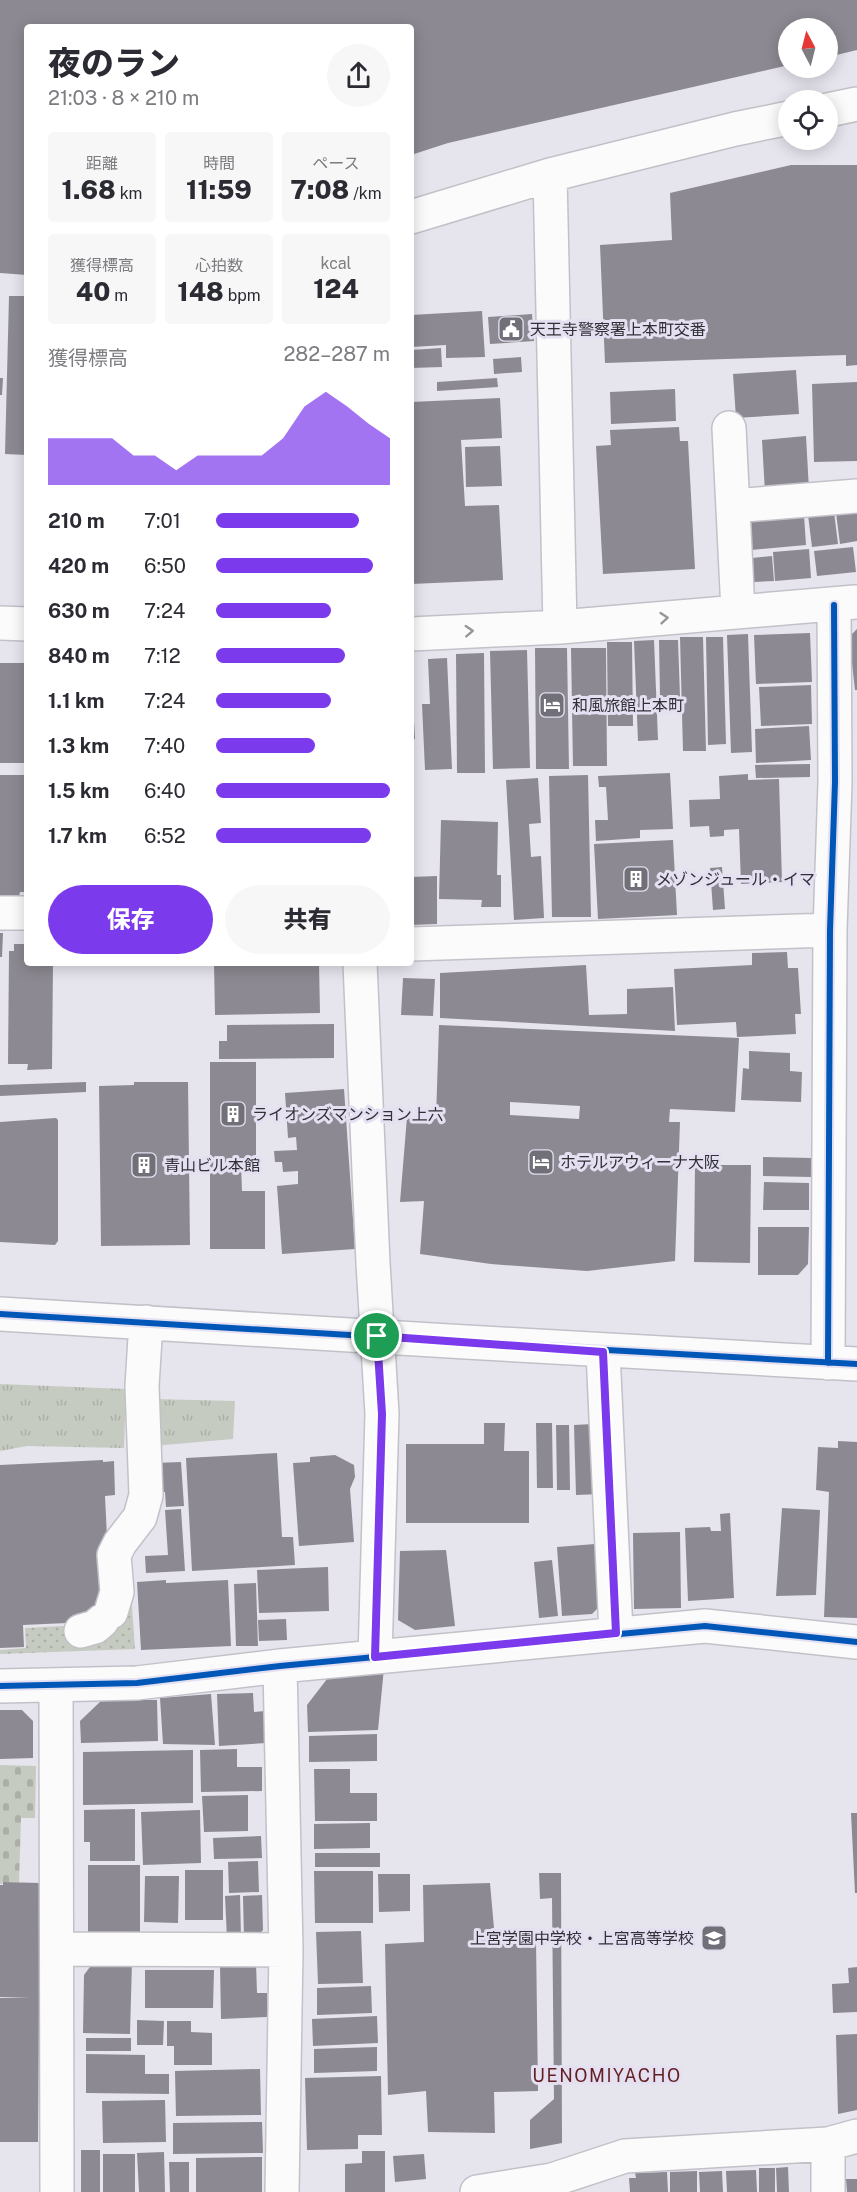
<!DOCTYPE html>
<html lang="ja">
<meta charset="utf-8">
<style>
body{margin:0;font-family:"Public Sans","Noto Sans JP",sans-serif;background:#f7f7f7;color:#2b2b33;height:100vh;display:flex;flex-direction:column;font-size:22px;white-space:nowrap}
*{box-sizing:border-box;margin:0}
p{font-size:20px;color:#7c7c81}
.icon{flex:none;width:33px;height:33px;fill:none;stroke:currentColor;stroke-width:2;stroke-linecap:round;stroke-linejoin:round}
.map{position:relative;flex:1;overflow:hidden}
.panel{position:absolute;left:24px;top:24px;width:390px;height:942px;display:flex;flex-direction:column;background:#fff;border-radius:6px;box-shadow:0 3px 15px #0003}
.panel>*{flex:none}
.needle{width:39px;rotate:353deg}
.buttons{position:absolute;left:778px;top:18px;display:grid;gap:12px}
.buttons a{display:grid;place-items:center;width:60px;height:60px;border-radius:50%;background:#fff;box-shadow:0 3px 15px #0003;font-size:30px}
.pin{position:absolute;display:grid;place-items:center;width:51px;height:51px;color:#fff;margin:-26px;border:3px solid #fff;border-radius:50%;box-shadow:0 2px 6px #0007}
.round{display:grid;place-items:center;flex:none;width:63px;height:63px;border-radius:32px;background:#f7f7f7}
.summary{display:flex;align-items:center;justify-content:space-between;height:102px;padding:0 24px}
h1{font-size:33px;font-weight:800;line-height:45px}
.figures{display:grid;grid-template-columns:repeat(3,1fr);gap:9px;height:102px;padding:6px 24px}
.figures div{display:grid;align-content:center;border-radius:6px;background:#f7f7f7;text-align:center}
.figures b{font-size:26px;font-weight:800}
.figures small{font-size:16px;font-weight:400}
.figures p{font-size:16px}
.chart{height:168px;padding:12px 24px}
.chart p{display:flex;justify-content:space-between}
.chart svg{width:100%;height:108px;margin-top:6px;fill:#7c3aed;opacity:.7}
.action{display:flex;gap:12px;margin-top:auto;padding:12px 24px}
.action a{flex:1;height:69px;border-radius:36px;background:#7c3aed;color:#fff;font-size:24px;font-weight:800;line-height:69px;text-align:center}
.action a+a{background:#f7f7f7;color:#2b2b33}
ul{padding:0 24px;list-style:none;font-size:20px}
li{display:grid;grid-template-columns:96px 72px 1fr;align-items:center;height:45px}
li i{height:15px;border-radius:8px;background:#7c3aed}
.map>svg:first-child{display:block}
.grass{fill:url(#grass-dots)}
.cemetery{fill:url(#cemetery-stones)}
.park{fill:url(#park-tufts)}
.building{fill:#8d8992;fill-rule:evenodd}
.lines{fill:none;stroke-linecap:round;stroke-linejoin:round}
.minor-casing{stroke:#c3c1c8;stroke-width:36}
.minor{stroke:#fbfbfc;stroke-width:33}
.cycleway-casing{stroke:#e4e0f1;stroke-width:10}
.cycleway{stroke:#0057b8;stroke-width:6}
.oneway{stroke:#96969a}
.route-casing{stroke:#fff;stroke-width:12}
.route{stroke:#7c3aed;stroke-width:8}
.labels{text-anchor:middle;stroke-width:6;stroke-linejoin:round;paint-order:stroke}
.poi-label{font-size:16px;fill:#323037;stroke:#e4e0f1;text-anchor:start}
.neighbourhood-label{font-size:18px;letter-spacing:1.5px;fill:#631e22;stroke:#e4e0f1}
</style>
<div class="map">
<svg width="857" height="2192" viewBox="0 0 857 2192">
<defs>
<pattern id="grass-dots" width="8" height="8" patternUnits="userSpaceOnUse" patternTransform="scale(1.5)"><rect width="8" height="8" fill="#c6cbc1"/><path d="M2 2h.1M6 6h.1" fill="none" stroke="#abafa6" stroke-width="1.8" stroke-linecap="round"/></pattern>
<pattern id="cemetery-stones" width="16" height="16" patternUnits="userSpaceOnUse" patternTransform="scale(1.5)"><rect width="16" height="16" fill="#c6cbc1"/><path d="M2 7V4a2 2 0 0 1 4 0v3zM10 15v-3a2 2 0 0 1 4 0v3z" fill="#abafa6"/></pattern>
<pattern id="park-tufts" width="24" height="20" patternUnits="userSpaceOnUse" patternTransform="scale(1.5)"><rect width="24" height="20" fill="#c6cbc1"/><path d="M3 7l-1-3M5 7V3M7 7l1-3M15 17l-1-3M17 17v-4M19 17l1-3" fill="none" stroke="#abafa6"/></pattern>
</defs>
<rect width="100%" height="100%" fill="#e6e4ed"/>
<!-- grass -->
<path class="grass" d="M129,1564L135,1649L0,1654V1650L26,1648L25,1628L80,1625Z"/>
<!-- cemetery -->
<path class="cemetery" d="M0,1765L36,1766L35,1818H21L19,1882H3L2,1884H0Z"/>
<!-- park -->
<path class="park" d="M0,1384L126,1389L124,1448L27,1446L0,1451Z
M155,1399L235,1401L233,1439L153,1446Z"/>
<!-- building -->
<path class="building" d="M0,0H857V50L828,57V28H789V65L448,143L411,155V27H27V275L0,273Z
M791,165H857V365L846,366V355L605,363L600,245L672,240L670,193Z
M9,296H27V455L5,454Z
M482,311L485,357L446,358V345L411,347V315Z
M532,314L534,341L490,344L488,317Z
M441,348L442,367L411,368V350Z
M521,357L522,372L494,374L493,359Z
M796,370L799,414L736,418L733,374Z
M0,378H3L2,395H0Z
M497,378L498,387L437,391V382Z
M857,382V461L814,462L812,384Z
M675,389L676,421L611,424L610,392Z
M500,398L502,438L461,440L465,506L499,505L503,580L411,584V402Z
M679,427L680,441H688L695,569L603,574L596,446L611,445L610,430Z
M806,436L809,490L765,493L762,440Z
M500,446L502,486L466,487L465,447Z
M857,502V541L840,544L835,505Z
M833,504L838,544L812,547L807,507Z
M804,515L806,545L751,550L748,520Z
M853,547L856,572L817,576L814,551Z
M809,549L811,578L775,581L773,552Z
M772,556L774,581L754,582L752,558Z
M857,629V690H855L849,637Z
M810,633L812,682L756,684L754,635Z
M748,634L752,752L731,753L727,635Z
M680,637H703L706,751H683Z
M706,637H723L726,744L708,745Z
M654,640L658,740L638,741L634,641Z
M659,640H678L680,697H660Z
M607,642H632L633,726H608Z
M535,648H567L569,769H536Z
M571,648H606L607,766H573Z
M527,650L530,768L493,769L490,651Z
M484,653L485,773H457L456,654Z
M447,658L452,769L425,770L422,704H430L428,659Z
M0,663H27V763H0Z
M811,685L812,724L761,726L759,687Z
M411,703H413L415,739L411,740Z
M809,726L811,760L756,763L755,729Z
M810,764V777L756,778L755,765Z
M670,773L673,829L640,830V838L596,841L595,820H608L606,787H599L598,776Z
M748,774V780L779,779L782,882L741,884L739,829L724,830V836L710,837L709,826L690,827L689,800L720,799L719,776Z
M0,775H27V892H20L19,897H0Z
M588,775L591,917H552L549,776Z
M538,778L541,823L529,824L531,857L541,856L544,918L514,920L506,780Z
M441,820L498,822L497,875H501V907H481L482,900L439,899Z
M673,840L677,915L598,919L594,844Z
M722,867L725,909L713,910L710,868Z
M437,876V924L411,925V877Z
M0,933H3L2,957H0Z
M14,944H27V963H53L52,1069L27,1070L28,1064H8L9,951H14Z
M787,952L788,968H798L801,1014H795L796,1034L737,1037L736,1022L677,1025L674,969L752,965V953Z
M214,963H319L320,1013L215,1015Z
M586,965L589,1015L627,1014V989L673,987L675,1031L440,1018V973Z
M403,978L435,979L433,1016L401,1015Z
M334,1024V1058L219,1059V1041H227V1025Z
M439,1025L739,1038L735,1112L670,1109L669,1122H680L675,1261L587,1271L491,1264L420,1254L424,1201L400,1202L407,1117L436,1119ZM510,1102L580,1106L579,1119L510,1115Z
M749,1051L790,1053V1071L802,1072L801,1102L741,1100L743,1068L749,1069Z
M210,1062H256V1165H241L242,1191H265V1249H210Z
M86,1082V1092L0,1096V1085Z
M134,1082H188L190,1245L101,1246L99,1086L134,1085Z
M344,1089L355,1249L282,1254L277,1186L298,1184V1171L283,1172L282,1162H275L274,1151L297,1150L296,1137L288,1138L285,1093Z
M56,1118L58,1120V1241L55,1245L0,1242V1122Z
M763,1157L812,1158L811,1177L763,1176Z
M695,1165H751L750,1263L694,1262Z
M764,1182L809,1183V1210H763Z
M758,1227H809L808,1264L798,1275H758Z
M484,1423H505L504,1451H529V1523H406V1444H484Z
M536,1423H552L553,1488H537Z
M593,1424L601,1494L576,1495L574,1425Z
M556,1425H569L570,1490H557Z
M838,1441L857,1442V1618L824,1617L829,1492L816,1490L818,1447L838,1448Z
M277,1453L282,1537H293L295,1565L192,1571L186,1458Z
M335,1455L354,1465L355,1477L350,1489L354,1542L299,1546L293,1463L310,1462V1457Z
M103,1460V1462L114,1461L115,1495L105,1496L111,1621L23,1625L24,1647L0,1648V1465Z
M181,1462L184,1506L166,1507L165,1492L155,1493L154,1463Z
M782,1508L820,1510L816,1595L776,1596Z
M181,1509L185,1571L146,1573L145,1556L168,1555L165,1510Z
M730,1513L734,1598L688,1601L685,1528L710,1527L711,1531H721L720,1514Z
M680,1532L681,1608L634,1609L633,1533Z
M595,1544L600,1606L592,1614L562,1616L557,1547Z
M446,1550L455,1626L415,1630L398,1620L400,1551Z
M552,1560L558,1616L539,1618L534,1562Z
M328,1567L329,1611L259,1613L257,1570Z
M166,1580V1583L228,1580L231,1646L141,1650L137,1582Z
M256,1583L258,1646H236L234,1584Z
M286,1619L287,1640L259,1641L258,1620Z
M384,1668L378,1730L308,1732L307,1705L327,1679Z
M253,1693L254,1712L265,1711L266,1743L219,1746L217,1694Z
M211,1694L215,1745L163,1744L160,1698Z
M102,1700H157L158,1741L81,1743L80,1721Z
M0,1710H22L33,1721V1758L0,1759Z
M377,1734V1761L309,1762V1736Z
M237,1749V1767H262V1791L201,1792L200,1750Z
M193,1750V1803L83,1805V1752Z
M314,1769H350V1793H377V1821H315Z
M248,1795V1831L204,1832L202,1796Z
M135,1809V1861H90V1842H84V1810Z
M200,1810L201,1863L143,1865L141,1812Z
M851,1813H857V1893H855Z
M370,1823V1848L314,1849V1824Z
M261,1836L262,1858L214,1859L213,1838Z
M315,1853H380V1867H315Z
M258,1861L259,1892L229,1893L228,1862Z
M88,1865H140V1936L88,1935Z
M185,1870H223V1920H185Z
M314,1871H373V1923H315Z
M539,1873H561L562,2143L530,2149V2120L554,2099L552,1898L540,1899Z
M378,1874H410V1911L379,1912Z
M145,1876H179L178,1923L144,1922Z
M3,1882L40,1883L38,2142H0V1998H31L0,1997V1885H3Z
M490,1883L495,1940L536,1939L538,2091L494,2092L495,2133L428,2132L426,2091L388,2095L385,1944L424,1942L423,1885Z
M240,1895L241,1938L227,1939L225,1896Z
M262,1895L263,1930L255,1939H244L243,1896Z
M361,1931L363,1983L318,1984L316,1932Z
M95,1960L132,1961L130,2034L83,2033L84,1975Z
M256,1963L257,1993H267V2017L221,2019L220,1965Z
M857,1967V2012L833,2013L832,1984L849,1983L848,1968Z
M145,1970H214L213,2008H145Z
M371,1986L372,2013L317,2015V1988Z
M377,2016L378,2043L313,2046L312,2019Z
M137,2020L164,2021L163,2045H137Z
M167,2021H191V2032L212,2033V2065H174V2046H167Z
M857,2034V2110L838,2114L836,2035Z
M86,2038H131V2051H86Z
M377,2047V2071L314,2073V2049Z
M86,2054L145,2055V2074H169V2094L86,2093Z
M260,2069L261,2115L176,2116L175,2071Z
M381,2076L382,2135H358V2149L307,2150L305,2078Z
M165,2100L166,2142L103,2143L102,2101Z
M262,2122L263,2153L173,2154V2123Z
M81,2150H100V2192H81Z
M362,2151H385V2192H345V2164L362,2163Z
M164,2152L165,2192H139L137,2153Z
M103,2154H135V2192H103Z
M424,2154L426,2179L395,2182L393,2156Z
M262,2157V2192H196V2158Z
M169,2162H189V2192H170Z
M788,2167L789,2192H777L776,2168Z
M759,2168H775V2192H759Z
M756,2170L757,2192H727L726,2171Z
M697,2171V2192H670V2172Z
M722,2171L723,2192H700L699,2172Z
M667,2172L668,2192H630L629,2178H636L635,2173Z
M846,2179H857V2192H847Z"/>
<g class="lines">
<!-- minor casing -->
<g class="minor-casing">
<path id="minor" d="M828,110L857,104
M550,175L560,627
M411,217L550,175L735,129L789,118
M729,428L738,611
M733,506L857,496
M0,623L27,624
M411,634L560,627L855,602
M0,913H27
M411,944L830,930
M360,963L373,1263L382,1414L375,1657
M0,1314C286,1330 571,1350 857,1364
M603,1352L616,1633
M828,1363L830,930L835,782L834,605
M111,1612L117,1592L114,1555L120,1543L140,1517L146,1495L142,1386L146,1322
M81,1631L95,1627L102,1621
M280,1666L286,1950L282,2192
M56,1685L57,2192
M0,1686L137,1683L280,1666L705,1626L857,1642
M58,1949L286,1950
M828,2144V2192
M477,2192L552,2180L625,2156L828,2144L857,2136"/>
</g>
<!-- minor -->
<use href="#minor" class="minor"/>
<!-- cycleway casing -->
<g class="cycleway-casing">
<path id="cycleway" d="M0,1314C286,1330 571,1350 857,1364
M828,1363L830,930L835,782L834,605
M0,1686L137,1683L280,1666L705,1626L857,1642"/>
</g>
<!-- cycleway -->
<use href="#cycleway" class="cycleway"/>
</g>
<!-- one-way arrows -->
<defs><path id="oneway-chevron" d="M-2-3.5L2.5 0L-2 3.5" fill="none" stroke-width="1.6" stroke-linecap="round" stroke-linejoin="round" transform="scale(1.5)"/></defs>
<g class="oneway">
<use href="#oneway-chevron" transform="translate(664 618) rotate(-5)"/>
<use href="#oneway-chevron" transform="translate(469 631) rotate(-3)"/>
</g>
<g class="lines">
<!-- route casing -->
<g class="route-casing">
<path id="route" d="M377,1336L603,1352L616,1633L375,1657L382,1414Z"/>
</g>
<!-- route -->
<use href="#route" class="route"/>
</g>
<!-- icons -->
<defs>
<g id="civic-square" transform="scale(1.35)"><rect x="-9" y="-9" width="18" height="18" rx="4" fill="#716f77" stroke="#e4e0f1"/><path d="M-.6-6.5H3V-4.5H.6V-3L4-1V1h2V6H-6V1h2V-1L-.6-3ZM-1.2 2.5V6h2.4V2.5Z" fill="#fff"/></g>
<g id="hotel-square" transform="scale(1.35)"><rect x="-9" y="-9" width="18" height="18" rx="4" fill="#716f77" stroke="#e4e0f1"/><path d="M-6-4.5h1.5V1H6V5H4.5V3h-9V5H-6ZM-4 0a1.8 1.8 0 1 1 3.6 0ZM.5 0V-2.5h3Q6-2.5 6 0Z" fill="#fff"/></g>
<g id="building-square" transform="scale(1.35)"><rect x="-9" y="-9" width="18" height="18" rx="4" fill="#716f77" stroke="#e4e0f1"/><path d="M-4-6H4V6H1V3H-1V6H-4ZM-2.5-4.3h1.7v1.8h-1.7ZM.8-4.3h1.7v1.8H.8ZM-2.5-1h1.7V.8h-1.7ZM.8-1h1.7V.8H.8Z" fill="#fff"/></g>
<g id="school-square" transform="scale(1.35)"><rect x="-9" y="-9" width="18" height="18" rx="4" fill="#716f77" stroke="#e4e0f1"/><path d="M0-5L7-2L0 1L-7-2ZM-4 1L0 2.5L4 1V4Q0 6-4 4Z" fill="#fff"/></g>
</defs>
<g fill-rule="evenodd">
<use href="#civic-square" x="511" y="329"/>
<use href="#hotel-square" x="552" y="705"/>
<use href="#building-square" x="636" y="879"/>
<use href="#building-square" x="233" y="1114"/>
<use href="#hotel-square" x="541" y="1162"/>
<use href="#building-square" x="144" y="1165"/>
<use href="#school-square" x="714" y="1938"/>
</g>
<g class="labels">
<!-- poi labels -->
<g class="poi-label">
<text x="530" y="335">天王寺警察署上本町交番</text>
<text x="572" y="711">和風旅館上本町</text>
<text x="656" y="885">メゾンジュール・イマ</text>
<text x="252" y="1120">ライオンズマンション上六</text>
<text x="560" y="1168">ホテルアウィーナ大阪</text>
<text x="164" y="1171">青山ビル本館</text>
<text x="694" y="1944" text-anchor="end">上宮学園中学校・上宮高等学校</text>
</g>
<!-- neighbourhood labels -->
<g class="neighbourhood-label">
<text x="607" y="2082">UENOMIYACHO</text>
</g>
</g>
</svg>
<div class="buttons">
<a><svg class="needle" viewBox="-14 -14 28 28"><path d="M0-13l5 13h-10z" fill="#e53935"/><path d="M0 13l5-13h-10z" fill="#7c7c81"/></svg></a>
<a><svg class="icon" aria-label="locate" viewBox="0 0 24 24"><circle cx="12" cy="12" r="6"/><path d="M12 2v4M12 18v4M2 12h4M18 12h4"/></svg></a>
</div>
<div class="pin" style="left:377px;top:1336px;background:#1e9e55"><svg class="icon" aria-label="arrive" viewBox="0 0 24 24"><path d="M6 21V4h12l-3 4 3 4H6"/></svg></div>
<section class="panel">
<div class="summary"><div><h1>夜のラン</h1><p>21:03 · 8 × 210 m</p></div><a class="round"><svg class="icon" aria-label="share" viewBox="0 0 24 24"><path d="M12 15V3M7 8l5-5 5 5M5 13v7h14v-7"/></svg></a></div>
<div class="figures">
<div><p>距離</p><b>1.68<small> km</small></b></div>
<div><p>時間</p><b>11:59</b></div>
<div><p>ペース</p><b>7:08<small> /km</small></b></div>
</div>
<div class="figures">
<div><p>獲得標高</p><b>40<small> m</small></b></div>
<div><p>心拍数</p><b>148<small> bpm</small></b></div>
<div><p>kcal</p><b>124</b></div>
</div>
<div class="chart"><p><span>獲得標高</span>282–287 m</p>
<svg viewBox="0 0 160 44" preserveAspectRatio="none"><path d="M0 44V25L10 25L20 25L30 25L40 32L50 32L60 38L70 32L80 32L90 32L100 32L110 25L120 12L130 6L140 12L150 19L160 25V44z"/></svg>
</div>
<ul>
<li><b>210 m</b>7:01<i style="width:82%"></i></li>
<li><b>420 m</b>6:50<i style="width:90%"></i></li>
<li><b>630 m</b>7:24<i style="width:66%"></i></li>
<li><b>840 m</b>7:12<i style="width:74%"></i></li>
<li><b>1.1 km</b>7:24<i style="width:66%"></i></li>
<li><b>1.3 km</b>7:40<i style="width:57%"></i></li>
<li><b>1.5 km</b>6:40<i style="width:100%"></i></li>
<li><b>1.7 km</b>6:52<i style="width:89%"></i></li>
</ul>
<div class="action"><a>保存</a><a>共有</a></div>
</section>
</div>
